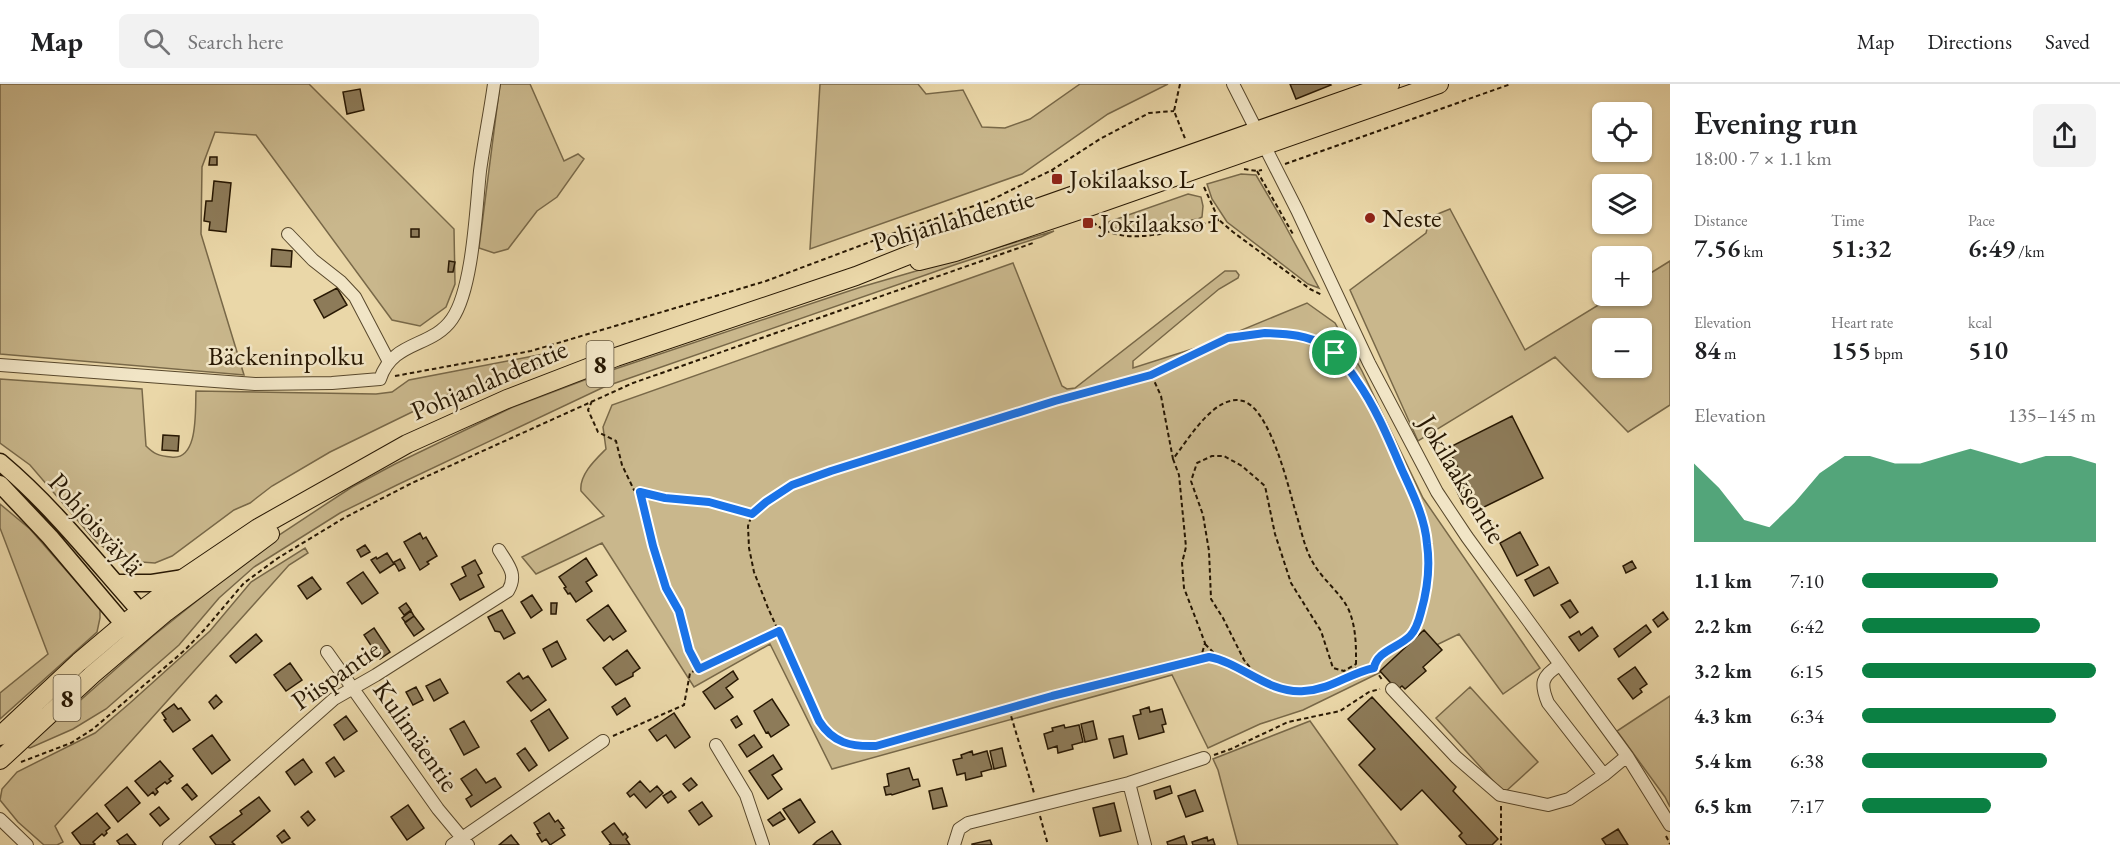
<!DOCTYPE html>
<meta charset="utf-8">
<style>
body{margin:0;font-family:"EB Garamond",serif;background:#f2f2f2;color:#202124;height:100vh;display:flex;flex-direction:column;font-size:22px;white-space:nowrap}
*{box-sizing:border-box;margin:0}
p{font-size:20px;color:#757577}
.icon{flex:none;width:33px;height:33px;fill:none;stroke:currentColor;stroke-width:2;stroke-linecap:round;stroke-linejoin:round}
.map{position:relative;flex:1;overflow:hidden}
.drawer{display:flex;flex-direction:column;background:#fff;width:450px}
.drawer>*{flex:none}
.buttons{position:absolute;left:1592px;top:18px;display:grid;gap:12px}
.buttons a{display:grid;place-items:center;width:60px;height:60px;border-radius:9px;background:#fff;box-shadow:0 2px 4px #0004;font-size:30px}
.pin{position:absolute;display:grid;place-items:center;width:51px;height:51px;color:#fff;margin:-26px;border:3px solid #fff;border-radius:50%;box-shadow:0 2px 6px #0007}
.round{display:grid;place-items:center;flex:none;width:63px;height:63px;border-radius:9px;background:#f2f2f2}
.overview{display:flex;align-items:center;justify-content:space-between;height:102px;padding:0 24px}
h1{font-size:33px;font-weight:600;line-height:45px}
.figures{display:grid;grid-template-columns:repeat(3,1fr);gap:9px;height:102px;padding:6px 24px}
.figures div{display:grid;align-content:center}
.figures b{font-size:26px;font-weight:600}
.figures small{font-size:16px;font-weight:400}
.figures p{font-size:16px}
.chart{height:168px;padding:12px 24px}
.chart p{display:flex;justify-content:space-between}
.chart svg{width:100%;height:108px;margin-top:6px;fill:#0b8043;opacity:.7}
ul{padding:0 24px;list-style:none;font-size:20px}
li{display:grid;grid-template-columns:96px 72px 1fr;align-items:center;height:45px}
li i{height:15px;border-radius:8px;background:#0b8043}
header{display:flex;align-items:center;gap:36px;box-sizing:border-box;height:84px;padding:0 30px;background:#fff;border-bottom:2px solid #e0e0e0}
header strong{font-size:28px}
nav{display:flex;gap:33px;margin-inline-start:auto;font-size:21px}
.search{width:420px;height:54px;background:#f2f2f2;display:flex;align-items:center;gap:15px;box-sizing:border-box;padding:0 21px;border-radius:9px;color:#757577;font-size:22px}
main{display:flex;flex:1;min-height:0}
.map>svg:first-child{display:block}
.green{fill:#c9b78c;stroke:#786848;stroke-width:1.5;fill-rule:evenodd}
.building{fill:#8d7b59;stroke:#281803;stroke-width:1.5}
.lines{fill:none;stroke-linecap:round;stroke-linejoin:round}
.minor-casing{stroke:#58482c;stroke-width:14}
.major-casing{stroke:#281803;stroke-width:19}
.highway-casing{stroke:#281803;stroke-width:20}
.path{stroke:#281803;stroke-width:2;stroke-dasharray:4.5 3;stroke-linecap:butt}
.minor{stroke:#f1e5c6;stroke-width:12}
.major{stroke:#ead7a8;stroke-width:16}
.highway{stroke:#ead7a8;stroke-width:18}
.route-casing{stroke:#fff;stroke-width:12}
.route{stroke:#1a73e8;stroke-width:8}
.poi-dot{fill:#8f2418;stroke:#f1e5c6;stroke-width:2}
.labels{text-anchor:middle;stroke-width:5;stroke-linejoin:round;paint-order:stroke}
.shield{fill:#f1e5c6;stroke:#64563e;stroke-width:1.5}
.shield-label{font-size:26px;font-weight:bold;fill:#281803}
.poi-label{font-size:27px;fill:#281803;stroke:#f1e5c6;text-anchor:start}
.street-label{font-size:27px;fill:#281803;stroke:#f1e5c6}
</style>
<header>
<strong>Map</strong>
<div class="search"><svg class="icon" aria-label="search" viewBox="0 0 24 24"><circle cx="10" cy="10" r="6"/><path d="M15 15l6 6"/></svg>Search here</div>
<nav><a>Map</a><a>Directions</a><a>Saved</a></nav>
</header>
<main>
<div class="map">
<svg width="1670" height="761" viewBox="0 0 1670 761">
<rect width="100%" height="100%" fill="#ead7a8"/>
<filter id="stains"><feTurbulence type="fractalNoise" baseFrequency=".00333" numOctaves="4"/><feColorMatrix values="0 0 0 0 .2 0 0 0 0 .09 0 0 0 0 .02 0 0 0 .5 -.17"/></filter>
<radialGradient id="worn" r=".72"><stop offset=".6" stop-color="#630" stop-opacity="0"/><stop offset="1" stop-color="#630" stop-opacity=".3"/></radialGradient>
<!-- green -->
<path class="green" d="M0,0H309L454,145L455,200L446,223L420,242L392,236L256,51L215,48L202,83L201,150L244,291L0,270Z
M500,0H530L564,77L578,70L584,75L557,113L537,127L508,165L494,169L479,164Z
M820,0H918L926,10L963,6L982,43L1005,44L1030,35L1080,0H1168L1108,30L1022,90L810,165Z
M1241,90L1256,91L1280,132L1319,204L1308,200L1227,138L1212,115L1207,100Z
M1188,110L1201,113L1203,122L1202,133L1198,135L1130,146H1119L1108,140V138Z
M1450,125L1525,266L1613,212H1641V195L1670,177V321L1628,348L1555,273L1418,357L1350,206L1426,149L1430,133ZM1602,244H1641V284H1602Z
M1054,147L1041,153L957,180L604,303L399,400L340,429L254,483L219,514L179,561L106,625L73,645L30,664L23,662L66,629L153,552L279,451L352,403L395,380L513,323L603,289L861,203Z
M1013,179L1062,302L1067,305L1075,304L1225,187H1236L1239,191L1238,194L1219,205L1133,277V284L1208,260L1307,219L1335,239L1362,287L1423,414L1540,584L1503,610L1459,550L1303,626L1260,640L1208,664L1172,591L832,685L770,560L694,603L602,459L536,490L522,473L604,432L581,407C579,391 595,376 606,365L603,343L612,321Z
M544,270L545,279L497,292L447,311L330,368L272,402L250,419L234,426L172,472L155,479L126,477L97,459L30,381L0,359V295L142,305L146,362C154,370 159,372 171,373C199,377 195,326 196,307L376,310L392,308L409,296Z
M0,420L30,445L100,525V534L97,548L0,635V609L48,570L0,444Z
M305,464L308,469L289,481L55,742L63,758L57,761H44L18,738L0,716L2,705L17,688L95,649L130,619L210,547L251,498Z
M1470,603L1538,678L1504,709L1436,634Z
M1670,612V723L1665,713L1617,647Z
M1310,637L1398,761H1238L1218,686L1213,675Z"/>
<!-- building -->
<path class="building" d="M1290,0H1330L1331,1L1296,15Z
M360,5L364,26L347,30L343,8Z
M210,73H217V81H209Z
M214,97L231,99L226,148L209,146L210,138L204,137L206,117H212Z
M411,145H419V153H411Z
M272,165L292,167L291,183L271,182Z
M449,177L455,178L453,188H448Z
M337,204L347,221L324,234L314,216Z
M1512,332L1543,394L1478,426L1473,416L1463,420L1453,399L1463,394L1448,364Z
M163,351L179,352L178,367L162,366Z
M1520,448L1538,481L1517,492L1500,459Z
M420,449L423,455L426,453L437,472L427,478L429,480L420,486L404,458Z
M365,461L370,468L361,473L357,466Z
M387,469L394,480L380,489L371,476L376,473L377,475Z
M586,474L597,491L586,498L592,507L576,518L570,509L568,510L564,504L566,503L559,493Z
M400,475L405,484L399,487L394,478Z
M475,476L482,489L478,491L484,503L460,516L451,500L466,492L462,483Z
M1632,477L1636,484L1626,489L1623,482Z
M1549,483L1558,499L1534,512L1525,496Z
M363,488L378,509L362,520L347,499Z
M312,493L321,505L307,515L298,502Z
M532,511L542,526L531,534L521,518Z
M1570,516L1578,528L1570,534L1561,521Z
M406,519L411,526L404,531L399,524Z
M551,519H557L556,530H551Z
M608,521L626,547L613,556L610,552L604,557L587,536Z
M502,526L515,549L504,555L500,548L495,547L488,533Z
M411,527L414,532L405,538L402,534Z
M1663,528L1668,535L1658,543L1653,536Z
M414,532L424,545L414,552L405,539Z
M1646,541L1651,548L1619,573L1614,565Z
M1592,543L1598,552L1579,567L1569,553L1579,547L1581,551Z
M374,544L390,568L380,575L364,551Z
M1424,546L1442,566L1423,583L1426,587L1405,605L1402,602L1397,606L1380,587Z
M256,550L262,557L236,579L230,572Z
M557,557L566,575L552,583L543,565Z
M627,566L640,584L633,589V592L616,601L603,584Z
M290,579L302,596L286,607L274,591Z
M1635,583L1647,600L1640,605L1642,608L1633,615L1618,595Z
M733,587L738,595L726,604L733,613L715,625L703,608Z
M519,589L523,595L528,592L546,616L531,627L507,598Z
M440,595L448,609L434,617L426,602Z
M416,603L423,616L413,621L406,608Z
M216,611L222,618L214,625L209,618Z
M1372,613L1456,703L1453,707L1498,755L1492,761H1467L1459,752L1462,749L1422,706L1401,726L1359,681L1375,665L1348,635Z
M625,614L630,622L617,631L612,623Z
M772,615L789,641L771,653L768,648L766,649L754,627Z
M174,620L178,625L181,624L190,636L173,648L164,636L166,635L162,629Z
M1149,623L1150,628L1162,625L1166,640L1162,641L1164,648L1139,655L1133,632L1141,630L1140,626Z
M549,625L568,654L549,667L531,637Z
M674,629L690,653L675,664L666,651L657,657L649,646Z
M346,632L357,647L344,656L334,641Z
M737,632L742,640L736,644L731,636Z
M464,637L479,663L464,671L450,645Z
M1093,637L1097,655L1085,658L1081,640Z
M1064,641L1065,644L1079,641L1083,658L1072,661L1073,665L1058,669L1057,662L1048,665L1044,650L1053,647L1052,644Z
M212,651L230,676L212,690L193,665Z
M754,651L762,663L747,673L739,661Z
M1123,652L1127,670L1114,674L1109,655Z
M525,664L537,681L529,687L517,670Z
M1002,664L1006,682L994,685L990,667Z
M972,667L973,671L987,667L992,685L981,688L982,692L966,696L965,689L957,691L953,676L962,674L961,671Z
M773,671L782,685L772,691L782,705L768,715L749,687Z
M334,673L344,687L335,693L326,679Z
M303,675L312,688L295,701L286,688Z
M160,677L173,692L169,695L171,697L167,700L165,698L156,705L158,708L155,711L153,708L148,712L135,697Z
M909,684L913,696L918,695L920,702L892,711L891,710L886,711L884,703L889,702L887,690Z
M476,685L486,699L495,694L501,703L471,723L466,715L472,711L461,695Z
M691,694L697,701L689,707L683,700Z
M640,697L650,708L657,702L663,709L646,724L634,710L630,713L627,709Z
M187,700L197,712L192,716L182,704Z
M1170,702L1172,709L1156,715L1154,707Z
M127,703L140,719L118,738L105,721Z
M942,704L947,722L933,725L929,707Z
M1195,706L1203,727L1186,733L1178,712Z
M671,707L676,713L668,719L663,712Z
M259,713L270,727L232,758L235,761H216L210,753L242,730L240,727Z
M800,715L815,738L799,749L783,725Z
M702,718L712,732L699,741L689,727Z
M1114,719L1121,747L1100,752L1093,724Z
M408,721L424,744L407,756L391,733Z
M159,723L169,735L160,742L150,730Z
M308,727L315,736L308,742L301,733Z
M780,728L785,735L773,742L768,736Z
M97,729L110,744L106,747L107,749L104,752L102,750L93,758L95,760L93,761H81L72,749Z
M549,729L555,738L558,736L564,744L561,745L565,751L550,761L546,755L542,758L537,750L540,749L534,739Z
M614,739L623,751L625,749L628,753L626,755L630,761H609L611,760L602,748Z
M1618,745L1628,761H1606L1602,755Z
M284,746L290,754L282,759L277,752Z
M832,747L841,761H813L817,757Z
M127,750L136,761H120L117,757Z
M511,751L519,761H499Z
M1184,752L1187,761H1168L1167,758Z
M1207,753L1208,757L1213,755L1215,761H1193L1192,758Z
M990,756L992,761H972V760Z"/>
<g class="lines">
<!-- minor casing -->
<g class="minor-casing">
<path id="minor" d="M1233,0L1297,126L1369,279L1437,408L1467,453L1627,672L1670,741
M288,150L313,176L341,198L355,213L388,276
M0,281L255,300L332,299L380,295C393,256 432,264 452,235C473,205 476,124 480,87C484,58 490,29 494,0
M327,568L438,725L468,761
M1560,581C1541,592 1540,600 1548,619L1604,691
M1392,605L1456,673L1500,711L1548,721L1569,715L1604,691L1627,672
M716,661L746,711L763,761
M1129,699L1145,761
M0,735L27,761
M169,761L334,615L376,591L508,507C518,490 508,481 499,466
M452,761L603,657
M954,761L959,745L968,739L1129,699L1204,674"/>
</g>
<!-- major casing -->
<g class="major-casing">
<path id="major" d="M0,378C56,425 100,483 149,537
M0,400L50,453L132,550
M116,499H152L184,494"/>
</g>
<!-- highway casing -->
<g class="highway-casing">
<path id="highway" d="M919,177L955,168L1086,124L1439,0
M0,652L79,578L124,540L184,494L258,444L407,360L507,315L616,273L856,192L949,155L1390,0
M0,676L93,590L166,528L270,450"/>
</g>
<!-- path -->
<path class="path" d="M1180,0L1174,27L1186,57
M1285,80L1511,0
M1244,85L1257,87L1262,86
M1052,86L1060,100
M1257,87L1294,152
M1204,103L1219,136L1233,148L1310,205L1322,211
M1093,138C1124,167 1182,144 1219,136
M1339,247L1335,269C1366,299 1385,347 1403,387C1413,410 1425,434 1427,460C1430,483 1426,520 1417,541C1408,561 1378,563 1374,584L1383,597
M1151,290L1222,256L1254,250L1294,251L1318,258L1335,269
M395,292L531,267L766,197L910,143L989,117L1052,86L1100,55L1149,29L1174,27
M592,317L588,326L598,348L616,357L622,381L634,406L665,414L709,418L752,430
M1173,375L1179,391L1186,463L1182,479L1184,504L1205,559L1201,573
M641,408L653,461L666,504L679,527L689,566L699,585
M1205,560L1220,575
M1356,588C1356,568 1357,548 1350,529C1344,512 1325,498 1315,482C1304,465 1301,444 1295,426C1288,401 1270,325 1243,317C1215,309 1188,356 1173,375L1161,312L1151,290L1055,317L831,387L792,401L766,418L752,430L748,442L749,464L754,488L768,524L819,637C833,659 851,663 876,662L1052,612L1209,573C1242,578 1268,610 1304,607C1332,605 1348,590 1374,584
M1259,595L1244,576L1223,534L1211,515L1209,467L1203,431L1191,397L1197,379L1212,372H1224L1242,382L1265,402L1275,450L1291,499L1321,547L1333,584L1344,587L1356,580
M1009,625L1034,709
M613,652L684,621L690,589L778,547
M1214,671L1231,665L1288,638L1340,627L1369,608L1380,605
M21,678L71,659L93,645L185,566L205,545L244,499L278,474L344,434L412,399L633,299L1033,159
M1501,722V761
M1040,732L1048,761
M1666,752L1670,760"/>
<!-- minor -->
<use href="#minor" class="minor"/>
<!-- major -->
<use href="#major" class="major"/>
<!-- highway -->
<use href="#highway" class="highway"/>
</g>
<g class="lines">
<!-- route casing -->
<g class="route-casing">
<path id="route" d="M1265,249C1284,250 1306,250 1323,261C1337,269 1348,283 1357,297C1376,324 1389,356 1402,386C1413,410 1425,434 1427,460C1430,481 1427,507 1421,528C1419,536 1416,546 1410,552C1398,564 1377,567 1374,584C1347,590 1333,605 1304,607C1268,610 1242,579 1209,573L1052,612L876,662C851,663 833,659 819,637L779,547L699,585L689,566L679,527L666,504L653,462L640,408L665,414L709,418L752,430L766,418L792,401L831,387L1055,317L1151,291L1228,254Z"/>
</g>
<!-- route -->
<use href="#route" class="route"/>
</g>
<!-- markers -->
<g class="poi-dot">
<rect x="1051" y="89" width="12" height="12" rx="3"/>
<circle cx="1370" cy="134" r="6"/>
<rect x="1082" y="133" width="12" height="12" rx="3"/>
</g>
<g class="labels">
<!-- shield labels -->
<g class="shield">
<rect x="586.5" y="257" width="27" height="46" rx="4.5"/>
<rect x="53.5" y="591" width="27" height="46" rx="4.5"/>
</g>
<g class="shield-label">
<text x="600" y="289">8</text>
<text x="67" y="623">8</text>
</g>
<!-- poi labels -->
<g class="poi-label">
<text x="1069" y="104">Jokilaakso L</text>
<text x="1382" y="143">Neste</text>
<text x="1100" y="148">Jokilaakso I</text>
</g>
<!-- street labels -->
<g class="street-label">
<text transform="translate(953 136) rotate(-16)" y="9">Pohjanlahdentie</text>
<text x="286" y="281">Bäckeninpolku</text>
<text transform="translate(489 296) rotate(-23)" y="9">Pohjanlahdentie</text>
<text transform="translate(1462 395) rotate(59)" y="9">Jokilaaksontie</text>
<text transform="translate(96 440) rotate(48)" y="9">Pohjoisväylä</text>
<text transform="translate(336 591) rotate(-35)" y="9">Piispantie</text>
<text transform="translate(416 652) rotate(55)" y="9">Kulimäentie</text>
</g>
</g>
<rect width="100%" height="100%" filter="url(#stains)"/>
<rect width="100%" height="100%" fill="url(#worn)"/>
</svg>
<div class="buttons">
<a><svg class="icon" aria-label="locate" viewBox="0 0 24 24"><circle cx="12" cy="12" r="6"/><path d="M12 2v4M12 18v4M2 12h4M18 12h4"/></svg></a>
<a><svg class="icon" aria-label="layers" viewBox="0 0 24 24"><path d="M12 4l9 5-9 5-9-5zM3 14l9 5 9-5"/></svg></a>
<a>+</a>
<a>−</a>
</div>
<div class="pin" style="left:1335px;top:269px;background:#1e9e55"><svg class="icon" aria-label="arrive" viewBox="0 0 24 24"><path d="M6 21V4h12l-3 4 3 4H6"/></svg></div>
</div>
<section class="drawer">
<div class="overview"><div><h1>Evening run</h1><p>18:00 · 7 × 1.1 km</p></div><a class="round"><svg class="icon" aria-label="share" viewBox="0 0 24 24"><path d="M12 15V3M7 8l5-5 5 5M5 13v7h14v-7"/></svg></a></div>
<div class="figures">
<div><p>Distance</p><b>7.56<small> km</small></b></div>
<div><p>Time</p><b>51:32</b></div>
<div><p>Pace</p><b>6:49<small> /km</small></b></div>
</div>
<div class="figures">
<div><p>Elevation</p><b>84<small> m</small></b></div>
<div><p>Heart rate</p><b>155<small> bpm</small></b></div>
<div><p>kcal</p><b>510</b></div>
</div>
<div class="chart"><p><span>Elevation</span>135–145 m</p>
<svg viewBox="0 0 160 44" preserveAspectRatio="none"><path d="M0 44V12L10 22L20 35L30 38L40 28L50 16L60 9L70 9L80 12L90 12L100 9L110 6L120 9L130 12L140 9L150 9L160 12V44z"/></svg>
</div>
<ul>
<li><b>1.1 km</b>7:10<i style="width:58%"></i></li>
<li><b>2.2 km</b>6:42<i style="width:76%"></i></li>
<li><b>3.2 km</b>6:15<i style="width:100%"></i></li>
<li><b>4.3 km</b>6:34<i style="width:83%"></i></li>
<li><b>5.4 km</b>6:38<i style="width:79%"></i></li>
<li><b>6.5 km</b>7:17<i style="width:55%"></i></li>
</ul>
</section>
</main>
